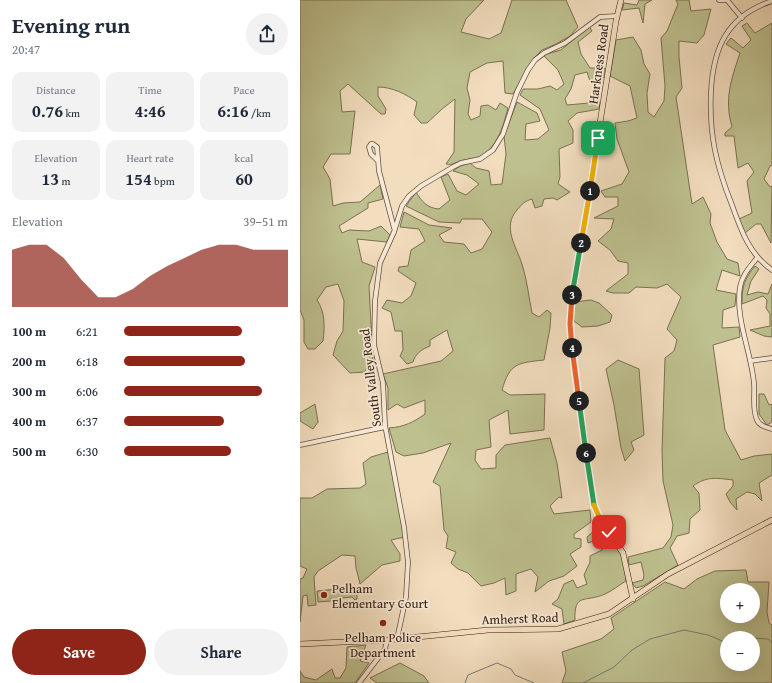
<!DOCTYPE html>
<meta charset="utf-8">
<style>
body{margin:0;font-family:"Gentium Book Plus",serif;background:#f2f2f3;color:#1f2937;height:100vh;display:flex;flex-direction:column;font-size:15px;white-space:nowrap}
*{box-sizing:border-box;margin:0}
p{font-size:13px;color:#747a83}
.icon{flex:none;width:22px;height:22px;fill:none;stroke:currentColor;stroke-width:2;stroke-linecap:round;stroke-linejoin:round}
.map{position:relative;flex:1;overflow:hidden}
.drawer{display:flex;flex-direction:column;background:#fff;width:300px}
.drawer>*{flex:none}
.tools{position:absolute;left:420px;top:583px;display:grid;gap:8px}
.tools a{display:grid;place-items:center;width:40px;height:40px;border-radius:50%;background:#fff;box-shadow:0 4px 16px #0002;font-size:20px}
.pin{position:absolute;display:grid;place-items:center;width:34px;height:34px;color:#fff;margin:-17px;border-radius:8px;box-shadow:0 2px 6px #0006}
.km{position:absolute;width:20px;height:20px;margin:-10px;border-radius:50%;background:#222;color:#fff;font-size:11px;line-height:20px;text-align:center}
.round{display:grid;place-items:center;flex:none;width:42px;height:42px;border-radius:21px;background:#f2f2f3}
.summary{display:flex;align-items:center;justify-content:space-between;height:68px;padding:0 12px}
h1{font-size:22px;font-weight:600;line-height:30px}
.metrics{display:grid;grid-template-columns:repeat(3,1fr);gap:6px;height:68px;padding:4px 12px}
.metrics div{display:grid;align-content:center;border-radius:10px;background:#f2f2f3;text-align:center}
.metrics b{font-size:17px;font-weight:600}
.metrics small{font-size:11px;font-weight:400}
.metrics p{font-size:11px}
.chart{height:112px;padding:8px 12px}
.chart p{display:flex;justify-content:space-between}
.chart svg{width:100%;height:72px;margin-top:4px;fill:#8f2418;opacity:.7}
.button{display:flex;gap:8px;margin-top:auto;padding:8px 12px}
.button a{flex:1;height:46px;border-radius:24px;background:#8f2418;color:#fff;font-size:16px;font-weight:600;line-height:46px;text-align:center}
.button a+a{background:#f2f2f3;color:#1f2937}
ul{padding:0 12px;list-style:none;font-size:13px}
li{display:grid;grid-template-columns:64px 48px 1fr;align-items:center;height:30px}
li i{height:10px;border-radius:5px;background:#8f2418}
main{display:flex;flex:1;min-height:0}
.map>svg:first-child{display:block}
.green{fill:#bec08f;stroke:#7a7052;fill-rule:evenodd}
.lines{fill:none;stroke-linecap:round;stroke-linejoin:round}
.stream{stroke:#737d77;stroke-width:1}
.minor-casing{stroke:#654f40;stroke-width:5.5}
.major-casing{stroke:#362016;stroke-width:6}
.minor{stroke:#f7e9d5;stroke-width:4}
.major{stroke:#f2ddbe;stroke-width:5}
.split-1-casing{stroke:#fff;stroke-width:8}
.split-2-casing{stroke:#fff;stroke-width:8}
.split-3-casing{stroke:#fff;stroke-width:8}
.split-4-casing{stroke:#fff;stroke-width:8}
.split-5-casing{stroke:#fff;stroke-width:8}
.split-6-casing{stroke:#fff;stroke-width:8}
.split-7-casing{stroke:#fff;stroke-width:8}
.split-8-casing{stroke:#fff;stroke-width:8}
.split-1{stroke:#f5b400;stroke-width:5}
.split-2{stroke:#f5b400;stroke-width:5}
.split-3{stroke:#22a559;stroke-width:5}
.split-4{stroke:#f0652b;stroke-width:5}
.split-5{stroke:#f0652b;stroke-width:5}
.split-6{stroke:#22a559;stroke-width:5}
.split-7{stroke:#22a559;stroke-width:5}
.split-8{stroke:#f5b400;stroke-width:5}
.poi-dot{fill:#8f2418;stroke:#f7e9d5;stroke-width:1.5}
.labels{text-anchor:middle;stroke-width:3.5;stroke-linejoin:round;paint-order:stroke}
.street-label{font-size:13px;fill:#362016;stroke:#f7e9d5}
.poi-label{font-size:13px;fill:#362016;stroke:#f7e9d5;text-anchor:start}
</style>
<main>
<section class="drawer">
<div class="summary"><div><h1>Evening run</h1><p>20:47</p></div><a class="round"><svg class="icon" aria-label="share" viewBox="0 0 24 24"><path d="M12 15V3M7 8l5-5 5 5M5 13v7h14v-7"/></svg></a></div>
<div class="metrics">
<div><p>Distance</p><b>0.76<small> km</small></b></div>
<div><p>Time</p><b>4:46</b></div>
<div><p>Pace</p><b>6:16<small> /km</small></b></div>
</div>
<div class="metrics">
<div><p>Elevation</p><b>13<small> m</small></b></div>
<div><p>Heart rate</p><b>154<small> bpm</small></b></div>
<div><p>kcal</p><b>60</b></div>
</div>
<div class="chart"><p><span>Elevation</span>39–51 m</p>
<svg viewBox="0 0 160 44" preserveAspectRatio="none"><path d="M0 44V9L10 6L20 6L30 14L40 27L50 38L60 38L70 33L80 25L90 19L100 14L110 9L120 6L130 6L140 9L150 9L160 9V44z"/></svg>
</div>
<ul>
<li><b>100 m</b>6:21<i style="width:72%"></i></li>
<li><b>200 m</b>6:18<i style="width:74%"></i></li>
<li><b>300 m</b>6:06<i style="width:84%"></i></li>
<li><b>400 m</b>6:37<i style="width:61%"></i></li>
<li><b>500 m</b>6:30<i style="width:65%"></i></li>
</ul>
<div class="button"><a>Save</a><a>Share</a></div>
</section>
<div class="map">
<svg width="472" height="683" viewBox="0 0 472 683">
<rect width="100%" height="100%" fill="#f2ddbe"/>
<filter id="stains"><feTurbulence type="fractalNoise" baseFrequency=".005" numOctaves="4"/><feColorMatrix values="0 0 0 0 .2 0 0 0 0 .09 0 0 0 0 .02 0 0 0 .5 -.17"/></filter>
<radialGradient id="worn" r=".72"><stop offset=".6" stop-color="#630" stop-opacity="0"/><stop offset="1" stop-color="#630" stop-opacity=".3"/></radialGradient>
<!-- green -->
<path class="green" d="M0,0H184L166,19L161,32L189,39L201,33L212,0H266L278,27L270,36L256,44L242,50L233,59L213,94L205,93L203,61L187,63L170,72L167,88L170,100L168,114L171,120L180,116L181,106L188,105L196,110L200,103L208,108C203,126 197,151 176,158C172,159 168,159 164,160C157,161 153,166 146,164L154,152L155,99L142,109L127,123H121L114,115L117,102C106,94 92,87 78,87V96L86,109L85,114H81L48,84L40,91L42,112L55,111L50,154H31L23,167L30,179L33,206L43,203L60,202L80,185L83,199L68,203V208L39,226L42,233L49,230L69,231L81,226L90,235L87,242L57,239L62,262L75,267L69,286L73,361L64,372L50,373L33,355L37,341L43,331L44,301L38,284L26,287L17,300C25,312 25,326 23,341L15,349H8L4,342V320L0,310Z
M339,0H352L345,4L343,23L339,8L322,10L324,3L337,5Z
M376,0H389L391,11L411,9L404,35L397,43L379,41V57L382,88L376,97L392,204L403,197L411,214L410,223L417,242L427,259L438,263L440,276L422,270L416,290L436,294L435,306L423,310L422,328L439,327L440,337L413,345L425,430L441,460L454,456L472,454V475L459,483L462,501L455,494L447,492L436,499L437,510L430,502L426,494L433,486V480C416,478 407,476 393,486L399,493L400,510L390,519L389,533L377,536L370,548L378,565L343,586L336,588L332,583L343,580L344,575L341,562L329,565L328,557L363,548L371,537L373,525L363,481L362,451L365,358L374,351L377,340L367,329L381,297L367,284L357,288L336,287L329,293H313L306,291L328,274V263L318,261L310,250L298,241L311,229L314,219L294,218L318,206V197H305L301,191L322,184L329,172L317,139L315,123L328,121L337,118L330,86L310,76L316,40L333,37L341,50L344,64L350,74L347,93L348,112L354,117L364,101L365,86L361,38L367,31L378,4Z
M447,23L455,33L472,23V165L470,166L464,179L470,187L472,186L471,243L461,224H456L445,233L439,219L452,213L447,181L454,172L448,163L438,168L434,136H425V133L432,127C424,99 431,80 440,53L426,44L431,38L443,48L451,40L442,26Z
M289,26L292,31L278,42L281,54L290,68H305V77L291,84L287,72L275,75L271,89L265,99L267,105L300,102L299,109L277,113L268,121L273,130V143L259,149L260,177L258,184L270,192L257,200L253,198L244,199L242,206L235,208L232,199C225,201 222,204 217,210C202,227 216,246 222,264C227,280 229,298 232,313L239,317L247,310L251,313L250,328L244,360C217,363 210,363 202,390L210,395L245,394L244,430L210,434L208,410L189,420L191,447L176,450L175,460L181,469L196,468V455L205,445L250,438L257,463L262,498L259,497L250,506L254,514L290,510L291,522L274,534V538L281,539V547L270,554L277,566L264,576L249,581L235,592L238,577L231,569L216,574V591L206,595L205,578L194,583L181,586L168,573L158,569L151,563L156,552L146,548L148,536L144,530L140,486L133,482L151,443L123,453L104,456L96,452L89,428C104,427 114,422 125,414V400L104,408L97,404L88,410V388L83,374L141,361L153,351L147,330L130,340V346C122,349 115,354 113,362L107,364L100,356L103,350L102,331H95L91,312L82,308L87,300L102,303L111,296L116,283L98,271L99,267L108,266L111,250L125,241L119,229L100,227L104,212L129,225L152,228L139,235L144,242L164,244L171,253L182,249L192,232L182,219H162L160,223L139,222L106,206L116,192C122,202 127,208 139,209L150,200L141,177L148,174L157,191L166,195L179,184L167,175L153,171L160,166L170,163L176,168L189,171L191,185L202,184L206,154L204,136L217,102L237,113L240,121L226,124L225,140L238,139L249,130L240,109L220,95L223,89H238L250,86L257,90L264,84L258,70L243,55L261,50Z
M455,266L459,269L451,281L447,295L458,292L468,294L472,284V337L464,336L450,330L470,326V314L466,308L467,300L463,296L442,304C442,287 444,279 455,266Z
M291,300L299,303L312,315L310,322L298,326L282,327L274,321L272,315L275,302Z
M318,360L339,369L344,435L331,442L334,450L325,461L321,448L314,405L306,369Z
M459,394H464L469,405L472,404V422L467,425L459,414Z
M15,404L18,422L13,429L0,421V413Z
M88,452L105,537L91,540L100,554V561L82,565L60,584L56,568L55,556L42,555L18,571L14,577L16,605L8,606L7,595L3,596L0,622V579L3,578L7,569L0,566V498H12L27,489L60,488L66,484L63,463L71,457Z
M300,526L318,549L324,561L326,581C319,585 312,591 305,594C285,603 274,592 275,620L264,624L262,609L252,604L258,599L264,584L273,580L277,588L287,584L284,575L290,562V556L302,550L297,540L288,543L287,537Z
M446,570L448,582H469L467,612L469,623L472,625V683H262L266,671L262,652L301,639L314,629L311,618L365,582L384,589L397,579L415,571ZM427,590H453V616H427ZM427,638H453V664H427Z
M38,588C44,592 50,593 57,590V599L55,600L52,597L33,599L31,598V601L18,602L17,591L38,589Z
M66,645L60,661L69,663L55,683H0V671L4,677L16,680L32,669L35,678H40L46,668L47,647Z
M100,663L124,676L129,683H77L70,678Z"/>
<g class="lines">
<!-- stream -->
<path class="stream" d="M442,638H450
M453,638L468,639L472,643
M165,683L168,675L197,663L211,669L215,675L234,683
M283,683L314,667L332,650L350,639L384,630L408,635L427,643"/>
<!-- minor casing -->
<g class="minor-casing">
<path id="minor" d="M419,0H425
M427,0L442,18
M472,1C427,16 413,48 411,92C409,134 416,165 432,205C441,230 449,254 472,270
M78,161L71,154L69,147L71,144H73L77,147L79,171L94,228
M457,258C450,267 442,275 440,287C435,319 451,351 454,383C455,395 452,410 457,420C459,426 466,427 472,429
M450,361L472,358
M0,445L85,427
M97,639L106,597L108,562L104,527L85,425L83,383L74,345L75,301L80,263L94,232L102,206L109,196L121,186L153,167L161,163L180,159L193,150L203,134L217,92L228,70L235,60L244,53L265,43L300,17L317,16
M59,683L85,649L87,640"/>
</g>
<!-- major casing -->
<g class="major-casing">
<path id="major" d="M321,0L316,21L271,307V342L294,505L300,519L323,553L333,599
M0,644L87,640L188,630L258,629L309,614L368,574L472,520"/>
</g>
<!-- minor -->
<use href="#minor" class="minor"/>
<!-- major -->
<use href="#major" class="major"/>
</g>
<g class="lines">
<!-- split-1 casing -->
<g class="split-1-casing">
<path id="split-1" d="M290,191L298,138"/>
</g>
<!-- split-2 casing -->
<g class="split-2-casing">
<path id="split-2" d="M281,243L290,191"/>
</g>
<!-- split-3 casing -->
<g class="split-3-casing">
<path id="split-3" d="M272,295L281,243"/>
</g>
<!-- split-4 casing -->
<g class="split-4-casing">
<path id="split-4" d="M272,295L270,324L272,348"/>
</g>
<!-- split-5 casing -->
<g class="split-5-casing">
<path id="split-5" d="M272,348L279,401"/>
</g>
<!-- split-6 casing -->
<g class="split-6-casing">
<path id="split-6" d="M279,401L286,453"/>
</g>
<!-- split-7 casing -->
<g class="split-7-casing">
<path id="split-7" d="M286,453L294,505"/>
</g>
<!-- split-8 casing -->
<g class="split-8-casing">
<path id="split-8" d="M294,505L300,519L309,532"/>
</g>
<!-- split-1 -->
<use href="#split-1" class="split-1"/>
<!-- split-2 -->
<use href="#split-2" class="split-2"/>
<!-- split-3 -->
<use href="#split-3" class="split-3"/>
<!-- split-4 -->
<use href="#split-4" class="split-4"/>
<!-- split-5 -->
<use href="#split-5" class="split-5"/>
<!-- split-6 -->
<use href="#split-6" class="split-6"/>
<!-- split-7 -->
<use href="#split-7" class="split-7"/>
<!-- split-8 -->
<use href="#split-8" class="split-8"/>
</g>
<!-- markers -->
<g class="poi-dot">
<circle cx="24" cy="595" r="4"/>
<circle cx="83" cy="623" r="4"/>
</g>
<g class="labels">
<!-- street labels -->
<g class="street-label">
<text transform="translate(298 64) rotate(-82)" y="5">Harkness Road</text>
<text transform="translate(70 378) rotate(-97)" y="5">South Valley Road</text>
<text transform="translate(220 618) rotate(-2)" y="5">Amherst Road</text>
</g>
<!-- poi labels -->
<g class="poi-label">
<text x="32" y="593">Pelham<tspan x="32" dy="15">Elementary Court</tspan></text>
<text x="83" y="642" text-anchor="middle">Pelham Police<tspan x="83" dy="15">Department</tspan></text>
</g>
</g>
<rect width="100%" height="100%" filter="url(#stains)"/>
<rect width="100%" height="100%" fill="url(#worn)"/>
</svg>
<div class="tools">
<a>+</a>
<a>−</a>
</div>
<div class="pin" style="left:298px;top:138px;background:#1e9e55"><svg class="icon" aria-label="arrive" viewBox="0 0 24 24"><path d="M6 21V4h12l-3 4 3 4H6"/></svg></div>
<div class="pin" style="left:309px;top:532px;background:#d93025"><svg class="icon" aria-label="check" viewBox="0 0 24 24"><path d="M5 12l5 5 9-10"/></svg></div>
<b class="km" style="left:290px;top:191px">1</b>
<b class="km" style="left:281px;top:243px">2</b>
<b class="km" style="left:272px;top:295px">3</b>
<b class="km" style="left:272px;top:348px">4</b>
<b class="km" style="left:279px;top:401px">5</b>
<b class="km" style="left:286px;top:453px">6</b>
</div>
</main>
